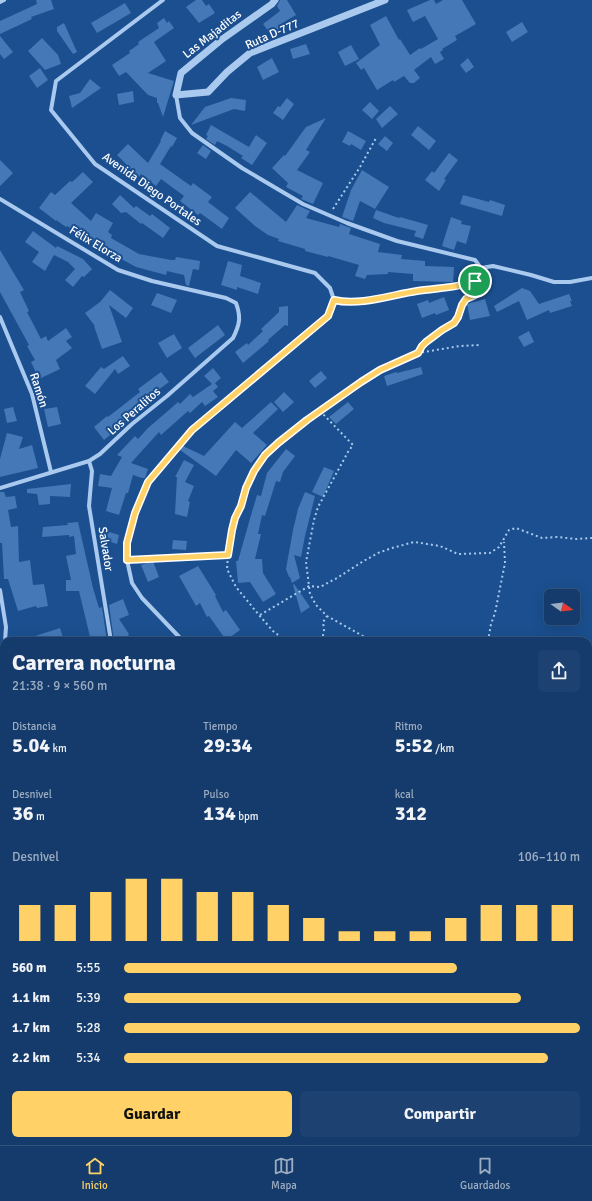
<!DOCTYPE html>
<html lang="es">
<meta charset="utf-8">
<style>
body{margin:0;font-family:Signika,sans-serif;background:#1d4271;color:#f1f3f6;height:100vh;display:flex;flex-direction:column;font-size:15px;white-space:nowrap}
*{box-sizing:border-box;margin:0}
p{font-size:13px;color:#9dadc1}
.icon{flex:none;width:22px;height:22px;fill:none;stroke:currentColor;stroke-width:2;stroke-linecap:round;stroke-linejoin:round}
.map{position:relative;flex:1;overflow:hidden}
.details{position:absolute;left:0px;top:637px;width:592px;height:508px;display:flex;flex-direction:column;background:#143b6b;border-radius:12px 12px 0 0;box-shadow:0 4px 16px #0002,0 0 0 1px #33557e}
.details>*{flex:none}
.needle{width:26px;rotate:104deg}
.buttons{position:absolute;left:544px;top:589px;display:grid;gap:8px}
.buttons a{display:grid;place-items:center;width:36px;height:36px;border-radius:6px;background:#143b6b;box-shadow:0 4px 16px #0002,0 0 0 1px #33557e;font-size:20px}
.pin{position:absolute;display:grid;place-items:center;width:34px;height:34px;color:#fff;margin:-17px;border:2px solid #fff;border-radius:50%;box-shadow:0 1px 4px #0007}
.round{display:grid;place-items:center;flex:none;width:42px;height:42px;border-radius:6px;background:#1d4271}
.headline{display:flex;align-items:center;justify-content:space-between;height:68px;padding:0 12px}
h1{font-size:22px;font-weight:700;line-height:30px}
.figures{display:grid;grid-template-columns:repeat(3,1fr);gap:6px;height:68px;padding:4px 12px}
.figures div{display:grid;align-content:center}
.figures b{font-size:20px;font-weight:700}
.figures small{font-size:11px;font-weight:400}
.figures p{font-size:11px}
.chart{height:112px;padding:8px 12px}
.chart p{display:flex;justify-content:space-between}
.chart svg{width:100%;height:72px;margin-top:4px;stroke:#ffd166;stroke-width:6}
.primary-button{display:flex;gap:8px;margin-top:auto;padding:8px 12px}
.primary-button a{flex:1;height:46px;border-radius:6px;background:#ffd166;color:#111;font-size:16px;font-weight:700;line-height:46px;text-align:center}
.primary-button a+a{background:#1d4271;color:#f1f3f6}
ul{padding:0 12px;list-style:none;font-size:13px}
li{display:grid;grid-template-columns:64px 48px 1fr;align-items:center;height:30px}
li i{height:10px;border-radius:5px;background:#ffd166}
.tab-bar{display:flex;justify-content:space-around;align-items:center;height:56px;border-top:1px solid #33557e;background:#143b6b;font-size:11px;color:#9dadc1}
.tab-bar a{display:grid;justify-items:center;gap:2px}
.tab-bar .selected{color:#ffd166}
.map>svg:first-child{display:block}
.building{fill:#4478b7}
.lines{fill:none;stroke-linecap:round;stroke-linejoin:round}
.path{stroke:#a9c9ee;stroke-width:2;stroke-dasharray:2 3;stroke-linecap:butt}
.minor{stroke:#a9c9ee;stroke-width:4}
.tertiary{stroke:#a9c9ee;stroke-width:7}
.route-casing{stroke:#fff;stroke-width:8}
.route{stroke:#ffd166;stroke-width:5}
.labels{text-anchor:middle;stroke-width:4;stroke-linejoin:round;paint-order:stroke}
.street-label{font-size:12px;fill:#fff;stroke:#1b4f8f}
</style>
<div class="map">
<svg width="592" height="1145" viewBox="0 0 592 1145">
<rect width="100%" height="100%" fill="#1b4f8f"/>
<!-- building -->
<path class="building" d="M36,0H51L54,9L31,17L32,19L0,34V21L37,4Z
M196,0H202L206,6L209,4L215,13L199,23L186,7Z
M280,0H287L296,15L279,25L281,28L271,35L263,24L280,11L277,6Z
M430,0H434L436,4L443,0H462L476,24L455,36L457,40L442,49L443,50L440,52L444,59L435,64L431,57L414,70L420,78L414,83H410L404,76L394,82L393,80L377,90L364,68L361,70L356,63L380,45L370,25L386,16L399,40L400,39L410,55L420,48L421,49L438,39L425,16L413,22L407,10Z
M125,3L131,13L97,33L91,23Z
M164,18L167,23L169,21L174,28L154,42L166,61L148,73L174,81L163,117L158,103H157V98L148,95L126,72L119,76L112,65L130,53L129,51L139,44L138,42L159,28L157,23Z
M522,22L528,32L512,42L506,32Z
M64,23L77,52L73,54L57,31V27Z
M0,36L13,52L4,59L0,54Z
M42,38L58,55L61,64L45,70L28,51Z
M306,44L310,54L293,59L290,49Z
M351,45L359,59L345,66L338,52Z
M272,58L279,72L263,80L257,67Z
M468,58L474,67L466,73L460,65Z
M40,68L48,80L37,88L29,76Z
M90,79L101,88L72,108L69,96L80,93Z
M133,91L134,102L119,105L117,94Z
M231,98L246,100L245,111L234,109L191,125L205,107Z
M287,98L294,104L283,120L273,113L278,106L280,107Z
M370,102L379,111L372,119L362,110Z
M390,106L398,114L382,128L376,119Z
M326,118L306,150L310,152L297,170L323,183L313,204L301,199L303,196L286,187L288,183L272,168L284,155L285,156L306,127Z
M211,125L249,147L256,135L267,143L252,165L241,158L243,156L227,146L217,141L215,145L206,139L208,136L206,135Z
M418,126L436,141L429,150L411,135Z
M165,131L177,138L172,147L171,146L160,164L191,186L193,183L212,197L208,202L229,218L222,229L200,213L198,215L180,201L184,196L161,179L156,186L141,174L139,177L117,155L128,144L148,163L161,141H160Z
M348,131L366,141L361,150L351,144L350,146L342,142Z
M385,136L393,143L387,151L378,144Z
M203,145L211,151L206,159L197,153Z
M449,153L458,160L444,179L446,180L439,191L425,180L432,171L434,173Z
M0,160L13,173L0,186Z
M362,170L389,187L375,209L360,201L353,221L342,217L351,190Z
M83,172L93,182L71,203L91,221L96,213L113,223L108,232L112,235L111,238L139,254L171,260H175L176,257L200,261L199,270L193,269L189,286L186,285L184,275L167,271L166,275L136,267L103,249L67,226L66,227L56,220V221L39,208L51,192L55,195L70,181L72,182Z
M250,192L286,222L297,205L310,211L306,218L339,227L340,224L351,228L349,234L380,244L378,252L402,255L401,259L425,261V266L454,267L453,282L413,281V274L388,272V274L367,275L365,279L355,276L359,265L328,256V257L305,251V249L278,241L279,239L268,235L255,226L235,208Z
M120,195L134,208L136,206L150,216L152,214L170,228L163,238L142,223L141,224L126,212L121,213L112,204Z
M463,195L489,202L490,200L505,205L502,216L460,204Z
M376,210L399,218L400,217L428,225L423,239L414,236L416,231L384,223L373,218Z
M451,217L462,221L461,224L471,226L466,244L457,241L454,250L442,246Z
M33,231L56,248L57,246L83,259L92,269L84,277L82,276L73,287L65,280L75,269L68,262L54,255L45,271L32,262L39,252L25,242Z
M0,250L24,290L20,292L29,311L27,312L41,339L46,336L48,341L66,328L72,337L66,341L72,348L56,360L60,369L39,379L31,362L35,360L27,346L29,345L0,292Z
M228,261L242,265L240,276L261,283L258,294L237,287V290L221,285Z
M522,288L530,291L539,304L569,294L572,301H570L572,306L550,313L549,310L527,320L519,301L497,312L494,306Z
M110,290L133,308L126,318L109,305L122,342L102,349L94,326H95L85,313L100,302Z
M157,293L177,300L171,313L151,305Z
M444,297L449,310L436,315L435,313L422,318L417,304L428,300L429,303Z
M485,299L490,316L470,320L467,304Z
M288,306V326L285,325L268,340L269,341L243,363L235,352L247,343L248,345L263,331L261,329L279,312V307Z
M218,325L225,335L195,358L188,348Z
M529,331L534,342L524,347L518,337Z
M174,334L182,348L167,358L158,343Z
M123,356L130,366L118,374L115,369L95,394L85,386L101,367L104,369Z
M421,367L423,374L387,386L384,376L396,372L397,373Z
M213,368L221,378L215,383L218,387L213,391L218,397L205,406L202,402L190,413L188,411L161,435L159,432L131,463L148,469L145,478H142L133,475L128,493H126L119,515L106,511L112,488L98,486L100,474L111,476L122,457L117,455L135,436L138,439L148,428L169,410L178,402L180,404L190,394L193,397L212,384L204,376Z
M321,371L327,378L315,388L309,381Z
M161,372L169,382L142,402L145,405L112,430L114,432L104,440L94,427L107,416L108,417L140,392L138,389Z
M284,392L294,402L283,412L274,402Z
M271,402L278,409L253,433L267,445L251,463L236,450L216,476L180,450L183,446L204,456L235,422L242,428Z
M348,402L354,409L336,424L329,417Z
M13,407L17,421L7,423L4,409Z
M57,407L61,424L48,427L44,409Z
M7,433L23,437L19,449L32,445L38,468L0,477V459Z
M286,449L295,456L283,472L280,482L276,481L265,516L262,515L258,534H261L255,559H262L263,573L276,594L263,602L250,582L238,583L236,561H238L249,522L257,495L261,496L267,473Z
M184,460L194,465L185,482L194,486L188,501L190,502L187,517L175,514L177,477H175Z
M324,467L334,471L323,497L312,492Z
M71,484L70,497L50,496V504L39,505L37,494L27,493V489Z
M0,492H4L6,497L15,496L17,508L8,510L11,527L18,526L19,562L30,560L33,585L44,584L48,606L37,608L36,606L18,611L8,579H4L2,543H0Z
M305,492L315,496L305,536L301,557L294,555L300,578L292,583L290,577H289L286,569L293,530L298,509Z
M78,522L93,588L99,608L102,607L107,641H91L79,591H66V580H71L66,556L76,554L74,536L69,537V535L42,537L43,527L68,525L67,523Z
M103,530L119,535L117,544L101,539Z
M173,540L187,541L186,550L172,549Z
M153,561L159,577L148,582L141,565Z
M198,566L216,595L215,596L223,612L226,610L240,630L226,640L209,616L207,617L200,603L196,606L179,576Z
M294,584L310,607L301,613L293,585Z
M123,599L129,615L119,619L129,634L128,635L134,641H114L109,605Z
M60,628L64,641H26V639Z"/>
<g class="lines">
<!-- path -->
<path class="path" d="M333,209L360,167L376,138
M418,353C420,345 435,334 443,329C446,327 450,326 453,323C460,317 459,308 465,301C468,297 476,295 480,291L481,288
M320,411L353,445L348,452L318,507L314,520L306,562L310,594L316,605L327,616L363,636L370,641
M134,560L227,555
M260,615L309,586L320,587L337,578L362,562L378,553L392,548L414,542L440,546L458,554L490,553L499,547L509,530L516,528L542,538L557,537L576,539L592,538
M286,641L273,631L259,615L236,587L227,569L228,555L232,530L235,518L241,506L246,488L254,471L265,455L278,443L307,420L380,370L418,353L460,346L479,345
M322,641L324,630L323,622L327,616
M488,641L491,624L495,613L505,563L504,542
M588,702H592
M588,750H592
M588,906L592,904
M588,956L592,954
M588,1007H589L592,996
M0,1110L4,1112
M91,1141L96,1145
M423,1145L426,1141
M493,1145L495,1141"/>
<!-- minor -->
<path class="minor" d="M163,0L56,81L51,110L95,164L217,246L315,273L330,288L334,300L328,316L192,430L148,482L135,513L127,543V560L132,583L142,598L183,641
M0,2L4,0
M176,95L180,118L192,133L242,168L303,204L347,223L397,241L475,260L481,268C481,273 479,279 474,282C465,287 429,289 416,291C391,295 359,306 334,300
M0,199L118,270L152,281L226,298L236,303C241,317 240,324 233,338L167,396L132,424L100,454L89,461L0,488
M481,268L493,266L531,275L554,282H570L592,278
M0,317L32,394L51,472
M89,461L92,471L89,506L111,641
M0,590L6,627L5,641
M0,748L4,660
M0,851L4,865
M0,868H4
M0,922L4,921
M0,1045L4,1044
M205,1145L210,1141"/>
<!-- tertiary -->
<path class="tertiary" d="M275,0L272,4L221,40L181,73L176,95L208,92L227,72L250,53L385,0"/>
</g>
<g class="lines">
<!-- route casing -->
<g class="route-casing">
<path id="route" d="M475,281L481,286L480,291L475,295L466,299L462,305L458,317L454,323L442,330L426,342L422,346L418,353L380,370L361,382L307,420L278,443L265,455L254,471L246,488L241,506L235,518L232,530L228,555L127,560V543L135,513L148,482L192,430L328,316L334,300C360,306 391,295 417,291C434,288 460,288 475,281Z"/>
</g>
<!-- route -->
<use href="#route" class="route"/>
</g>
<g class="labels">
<!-- street labels -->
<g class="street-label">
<text transform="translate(212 34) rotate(-38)" y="4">Las Majaditas</text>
<text transform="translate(272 34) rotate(-24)" y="4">Ruta D-777</text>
<text transform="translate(152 189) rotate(35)" y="4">Avenida Diego Portales</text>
<text transform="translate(96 244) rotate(31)" y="4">Félix Elorza</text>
<text transform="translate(39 390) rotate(72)" y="4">Ramón</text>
<text transform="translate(134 411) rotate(-41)" y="4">Los Peralitos</text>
<text transform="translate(106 549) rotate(81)" y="4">Salvador</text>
</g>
</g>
</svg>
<div class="buttons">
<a><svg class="needle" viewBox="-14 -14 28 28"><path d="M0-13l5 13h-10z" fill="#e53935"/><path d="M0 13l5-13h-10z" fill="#9dadc1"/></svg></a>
</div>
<div class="pin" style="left:475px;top:281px;background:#1e9e55"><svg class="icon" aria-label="arrive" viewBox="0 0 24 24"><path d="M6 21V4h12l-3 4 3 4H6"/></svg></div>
<section class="details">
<div class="headline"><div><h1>Carrera nocturna</h1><p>21:38 · 9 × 560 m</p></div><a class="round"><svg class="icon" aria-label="share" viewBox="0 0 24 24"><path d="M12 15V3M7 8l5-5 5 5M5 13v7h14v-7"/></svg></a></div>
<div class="figures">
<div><p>Distancia</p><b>5.04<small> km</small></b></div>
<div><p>Tiempo</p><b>29:34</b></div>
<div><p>Ritmo</p><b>5:52<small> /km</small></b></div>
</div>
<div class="figures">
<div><p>Desnivel</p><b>36<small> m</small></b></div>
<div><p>Pulso</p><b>134<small> bpm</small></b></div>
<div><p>kcal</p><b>312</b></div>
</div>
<div class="chart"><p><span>Desnivel</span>106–110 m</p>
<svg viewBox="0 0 160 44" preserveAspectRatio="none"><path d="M5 44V22M15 44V22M25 44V14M35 44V6M45 44V6M55 44V14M65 44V14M75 44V22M85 44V30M95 44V38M105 44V38M115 44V38M125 44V30M135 44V22M145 44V22M155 44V22"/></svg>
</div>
<ul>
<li><b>560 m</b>5:55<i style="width:73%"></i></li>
<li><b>1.1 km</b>5:39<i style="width:87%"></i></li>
<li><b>1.7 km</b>5:28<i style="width:100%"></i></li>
<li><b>2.2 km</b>5:34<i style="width:93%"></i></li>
</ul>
<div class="primary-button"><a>Guardar</a><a>Compartir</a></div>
</section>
</div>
<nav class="tab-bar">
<a class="selected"><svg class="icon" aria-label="home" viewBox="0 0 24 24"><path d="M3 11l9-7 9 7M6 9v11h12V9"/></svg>Inicio</a>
<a><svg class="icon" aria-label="map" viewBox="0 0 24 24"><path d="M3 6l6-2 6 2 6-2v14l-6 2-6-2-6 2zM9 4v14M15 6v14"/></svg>Mapa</a>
<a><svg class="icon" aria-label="saved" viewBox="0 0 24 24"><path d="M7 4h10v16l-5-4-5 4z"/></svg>Guardados</a>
</nav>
